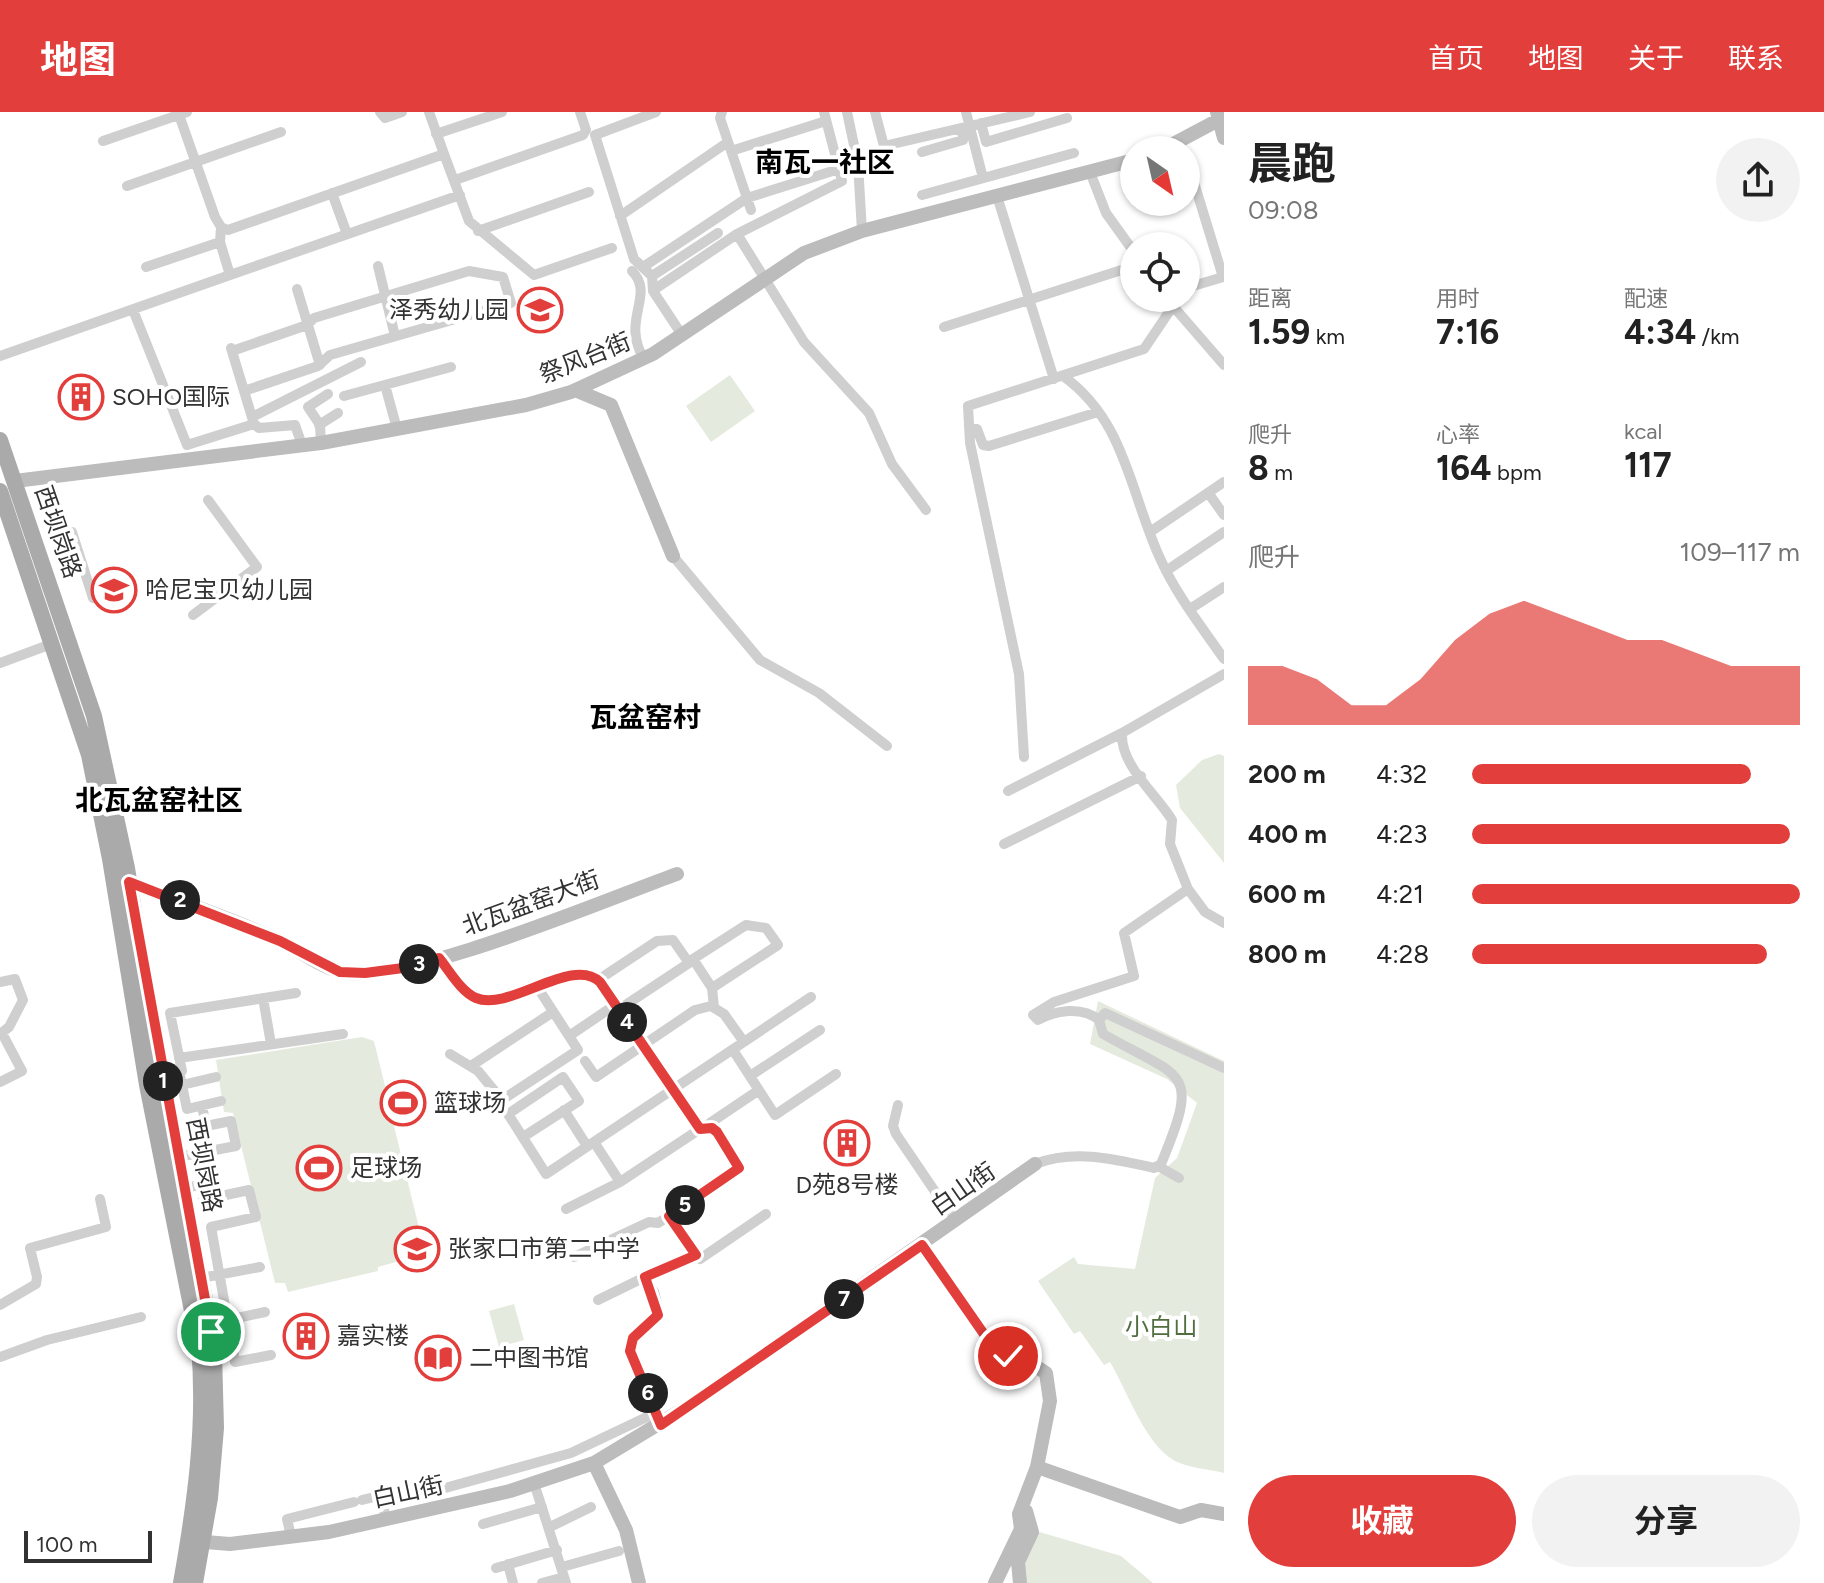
<!DOCTYPE html>
<html lang="zh">
<meta charset="utf-8">
<style>
body{margin:0;font-family:Figtree,"Noto Sans SC",sans-serif;background:#f2f2f2;color:#222;height:100vh;display:flex;flex-direction:column;font-size:30px;white-space:nowrap}
*{box-sizing:border-box;margin:0}
p{font-size:26px;color:#767676}
.icon{flex:none;width:44px;height:44px;fill:none;stroke:currentColor;stroke-width:2;stroke-linecap:round;stroke-linejoin:round}
.map{position:relative;flex:1;overflow:hidden}
.sheet{display:flex;flex-direction:column;background:#fff;width:600px}
.sheet>*{flex:none}
.needle{width:52px;rotate:146deg}
.controls{position:absolute;left:1120px;top:24px;display:grid;gap:16px}
.controls a{display:grid;place-items:center;width:80px;height:80px;border-radius:50%;background:#fff;box-shadow:0 2px 6px #0004;font-size:40px}
.scale{position:absolute;left:24px;bottom:20px;width:128px;box-sizing:border-box;padding-left:8px;border:4px solid #323232;border-top:0;font-size:22px;line-height:28px;white-space:nowrap;color:#323232;-webkit-text-stroke:6px #fff;paint-order:stroke}
.pin{position:absolute;display:grid;place-items:center;width:68px;height:68px;color:#fff;margin:-34px;border:4px solid #fff;border-radius:50%;box-shadow:0 2px 8px #0007}
.km{position:absolute;width:40px;height:40px;margin:-20px;border-radius:50%;background:#222;color:#fff;font-size:22px;line-height:40px;text-align:center}
.round{display:grid;place-items:center;flex:none;width:84px;height:84px;border-radius:42px;background:#f2f2f2}
.summary{display:flex;align-items:center;justify-content:space-between;height:136px;padding:0 24px}
h1{font-size:44px;font-weight:700;line-height:60px}
.stats{display:grid;grid-template-columns:repeat(3,1fr);gap:12px;height:136px;padding:8px 24px}
.stats div{display:grid;align-content:center}
.stats b{font-size:34px;font-weight:700}
.stats small{font-size:22px;font-weight:400}
.stats p{font-size:22px}
.chart{height:224px;padding:16px 24px}
.chart p{display:flex;justify-content:space-between}
.chart svg{width:100%;height:144px;margin-top:8px;fill:#e23f3c;opacity:.7}
.cta{display:flex;gap:16px;margin-top:auto;padding:16px 24px}
.cta a{flex:1;height:92px;border-radius:48px;background:#e23f3c;color:#fff;font-size:32px;font-weight:700;line-height:92px;text-align:center}
.cta a+a{background:#f2f2f2;color:#222}
ul{padding:0 24px;list-style:none;font-size:26px}
li{display:grid;grid-template-columns:128px 96px 1fr;align-items:center;height:60px}
li i{height:20px;border-radius:10px;background:#e23f3c}
header{display:flex;align-items:center;gap:48px;box-sizing:border-box;height:112px;padding:0 40px;background:#e23f3c;color:#fff}
header strong{font-size:38px}
nav{display:flex;gap:44px;margin-inline-start:auto;font-size:28px}
main{display:flex;flex:1;min-height:0}
.map>svg:first-child{display:block}
.green{fill:#e4ebde}
.lines{fill:none;stroke-linecap:round;stroke-linejoin:round}
.street{stroke:#cfcfcf;stroke-width:10}
.secondary{stroke:#bcbcbc;stroke-width:14}
.primary{stroke:#aaa;stroke-width:16}
.route-casing{stroke:#fff;stroke-width:16}
.route{stroke:#e23f3c;stroke-width:10}
.labels{text-anchor:middle;stroke-width:8;stroke-linejoin:round;paint-order:stroke}
.poi-label{font-size:24px;fill:#323232;stroke:#fff;text-anchor:start}
.street-label{font-size:24px;fill:#323232;stroke:#fff}
.park-label{font-size:24px;fill:#516e40;stroke:#fff}
.quarter-label{font-size:28px;font-weight:bold;fill:#000;stroke:#fff}
</style>
<header>
<strong>地图</strong>
<nav><a>首页</a><a>地图</a><a>关于</a><a>联系</a></nav>
</header>
<main>
<div class="map">
<svg width="1224" height="1471" viewBox="0 0 1224 1471">
<rect width="100%" height="100%" fill="#fff"/>
<!-- green -->
<path class="green" d="M730,263L755,299L711,330L686,294Z
M1219,642L1224,644V751L1180,696L1176,673L1202,648Z
M1098,889L1224,949V1361C1209,1357 1188,1356 1175,1349C1145,1333 1127,1278 1110,1250L1104,1253L1080,1219L1074,1222L1038,1169L1074,1145L1078,1152L1135,1157L1155,1066L1177,1046L1197,991L1167,967L1090,932Z
M362,925L374,929L385,974L411,968L421,1007L394,1014L423,1132L412,1135L414,1145L378,1155V1159L288,1180L285,1171H275L233,1001L224,1000L216,948Z
M514,1192L524,1228L499,1235L489,1199Z
M1036,1419L1121,1444L1153,1471H1025L1023,1453Z"/>
<g class="lines">
<!-- street -->
<path class="street" d="M178,0L215,105L221,115L228,118L444,42L429,0
M380,0L385,6L402,0
M656,0L595,23L634,147L652,164L653,179L682,223
M722,0L720,6L751,98
M824,0L842,69L737,122L804,230L869,301L892,352L926,398
M847,0L858,52L862,119
M875,0L884,34L1030,0
M966,0L983,66
M981,11L986,30L1067,6
M436,22L502,0
M103,29L187,0
M731,39L826,9
M922,40L963,28L962,16
M444,42L469,109L534,163L612,136
M1090,60L1106,101L1134,140
M455,68L583,23L586,18L580,0
M127,74L281,20
M332,81L347,122
M922,83L1074,41
M997,84L1054,267
M620,104L728,30
M221,115L220,130L230,163L460,83
M478,119L589,80
M378,154L395,224
M146,155L220,130
M643,155L747,86L839,57
M632,159C656,183 620,208 644,247
M652,164L718,121
M1186,176L1223,165L1188,51
M297,177L320,253
M655,177L737,122
M1166,186L1224,253
M133,198L187,333L254,312
M944,215L1134,154
M231,236L254,312L259,316L295,313L302,333
M232,239L307,213L314,206L469,159L503,165L511,191L330,243L318,254L244,279
M0,244L230,163
M1063,264C1125,308 1130,380 1159,444C1175,481 1201,514 1224,547
M385,273L397,317
M344,284L451,255
M252,305L361,250
M319,313L338,301
M969,315L977,317L983,333L989,334L1098,300
M321,331L320,313L308,295L328,282
M1209,382L1224,403
M72,420L93,486
M1150,420L1224,370
M673,444L760,548L819,581L887,634
M1166,459L1224,420
M1190,497L1224,475
M193,503L257,455L208,388
M0,551L54,531
M1024,645L1019,562L970,331L968,294L1144,237L1173,194
M1008,679L1122,621L1224,562
M1004,732L1141,664
M1188,777L1205,800L1224,811
M439,846L470,882L486,889L581,863L595,865L700,1017L712,1016L717,1020L739,1056L669,1104L696,1143L645,1165L652,1180
M598,868L657,829L673,828L689,851
M0,870L15,867L23,888L9,915L0,922
M712,876L778,833L766,816L746,813L693,847L712,876L714,895
M263,886L271,932
M618,898L692,849
M1099,908C1082,894 1056,898 1038,908L1033,903L1054,890L1134,864L1124,821L1188,777L1170,732L1172,708C1157,683 1120,653 1122,621
M569,924L615,893
M733,938L775,1003L836,962
M450,942L478,959L502,988L578,938L536,873
M179,946L343,922
M585,949L596,965L695,898L711,894L724,902L744,930
M471,954L553,900
M179,959L187,997L221,989
M161,963L182,959L170,901L296,881
M750,964L820,918
M0,970L22,959L2,921
M182,973L216,965
M898,993L893,1014L896,1022L955,1109
M564,998L587,1034
M709,1016L710,1011L759,978
M523,1025L579,989L563,965L508,1002L546,1062L811,885
M594,1030L620,1070
M178,1045L236,1034L231,1009L206,1014L202,994
M1035,1052C1075,1037 1114,1047 1154,1056L1161,1052C1201,956 1184,968 1103,922L1099,908L1105,901L1224,956
M1158,1054L1179,1066
M184,1076L206,1072L204,1056
M203,1088L249,1078L256,1105L211,1115L235,1250L271,1243
M566,1097L620,1070L700,1017
M696,1143L700,1147L766,1102
M574,1145L649,1110L658,1111L669,1104
M201,1166L260,1155
M598,1188L645,1165
M0,1193L36,1172L37,1165L30,1136L106,1115L100,1087
M228,1208L265,1200
M0,1245L47,1228L141,1205
M534,1371L566,1471
M381,1383L386,1407
M420,1383L571,1341L649,1304
M362,1388L403,1378
M483,1412L542,1395
M550,1415L591,1395
M291,1424L287,1407L354,1390
M508,1452L513,1471
M562,1455L619,1439
M496,1456L557,1438
M542,1471L564,1465"/>
<!-- secondary -->
<path class="secondary" d="M1217,0L1224,26
M1162,38L1224,5
M575,278L611,293L673,444
M15,369L321,331L526,293L571,280L653,242L804,141L862,119L1134,48
M129,770C180,790 232,806 282,830C300,839 321,855 341,860C404,874 607,787 677,762
M922,1133L995,1238L1023,1246L1046,1261L1050,1289L1037,1355L1180,1405L1201,1398L1224,1402
M652,1180L658,1203L633,1226L630,1239L661,1313
M594,1351L626,1418L639,1471
M193,1429L230,1432L329,1420L510,1379L594,1351L695,1290L1035,1052
M995,1471L1021,1417L1019,1402L1037,1355
M1020,1471L1018,1450L1032,1420L1026,1399"/>
<!-- primary -->
<path class="primary" d="M0,328L94,604L127,756L161,963L205,1187L214,1241L216,1316L210,1386L195,1471
M0,379L89,643L110,747L147,973L199,1234C206,1314 195,1392 181,1471"/>
</g>
<g class="lines">
<!-- route casing -->
<g class="route-casing">
<path id="route" d="M211,1220L129,770L280,829L340,860L365,861L403,856L439,846C449,858 461,880 476,886C510,900 572,843 600,870L700,1017L712,1016L717,1020L739,1056L669,1104L696,1143L645,1165L658,1203L633,1226L630,1239L661,1313L922,1133L995,1238L1008,1244"/>
</g>
<!-- route -->
<use href="#route" class="route"/>
</g>
<!-- icons -->
<defs>
<g id="school-ring" transform="scale(2.3)"><circle r="9.5" fill="#fff" stroke="#e23f3c" stroke-width="1.5"/><path d="M0-5L7-2L0 1L-7-2ZM-4 1L0 2.5L4 1V4Q0 6-4 4Z" fill="#e23f3c"/></g>
<g id="building-ring" transform="scale(2.3)"><circle r="9.5" fill="#fff" stroke="#e23f3c" stroke-width="1.5"/><path d="M-4-6H4V6H1V3H-1V6H-4ZM-2.5-4.3h1.7v1.8h-1.7ZM.8-4.3h1.7v1.8H.8ZM-2.5-1h1.7V.8h-1.7ZM.8-1h1.7V.8H.8Z" fill="#e23f3c"/></g>
<g id="stadium-ring" transform="scale(2.3)"><circle r="9.5" fill="#fff" stroke="#e23f3c" stroke-width="1.5"/><path d="M0-5a6.5 5 0 1 0 0 10a6.5 5 0 1 0 0-10ZM-3.5-1.8h7v3.6h-7Z" fill="#e23f3c"/></g>
<g id="library-ring" transform="scale(2.3)"><circle r="9.5" fill="#fff" stroke="#e23f3c" stroke-width="1.5"/><path d="M-6-4Q-3-5.5-.7-3.5V5Q-3 3-6 4ZM6-4Q3-5.5 .7-3.5V5Q3 3 6 4Z" fill="#e23f3c"/></g>
</defs>
<g fill-rule="evenodd">
<use href="#school-ring" x="540" y="198"/>
<use href="#building-ring" x="81" y="285"/>
<use href="#school-ring" x="114" y="478"/>
<use href="#stadium-ring" x="403" y="991"/>
<use href="#building-ring" x="847" y="1031"/>
<use href="#stadium-ring" x="319" y="1056"/>
<use href="#school-ring" x="417" y="1137"/>
<use href="#building-ring" x="306" y="1224"/>
<use href="#library-ring" x="438" y="1246"/>
</g>
<g class="labels">
<!-- poi labels -->
<g class="poi-label">
<text x="509" y="206" text-anchor="end">泽秀幼儿园</text>
<text x="112" y="293">SOHO国际</text>
<text x="145" y="486">哈尼宝贝幼儿园</text>
<text x="434" y="999">篮球场</text>
<text x="350" y="1064">足球场</text>
<text x="847" y="1081" text-anchor="middle">D苑8号楼</text>
<text x="448" y="1145">张家口市第二中学</text>
<text x="337" y="1232">嘉实楼</text>
<text x="469" y="1254">二中图书馆</text>
</g>
<!-- street labels -->
<g class="street-label">
<text transform="translate(585 246) rotate(-22)" y="8">祭风台街</text>
<text transform="translate(58 420) rotate(71)" y="8">西坝岗路</text>
<text transform="translate(531 791) rotate(-20)" y="8">北瓦盆窑大街</text>
<text transform="translate(204 1053) rotate(79)" y="8">西坝岗路</text>
<text transform="translate(963 1077) rotate(-35)" y="8">白山街</text>
<text transform="translate(408 1380) rotate(-12)" y="8">白山街</text>
</g>
<!-- park labels -->
<g class="park-label">
<text x="1161" y="1223">小白山</text>
</g>
<!-- quarter labels -->
<g class="quarter-label">
<text x="825" y="60">南瓦一社区</text>
<text x="645" y="615">瓦盆窑村</text>
<text x="159" y="698">北瓦盆窑社区</text>
</g>
</g>
</svg>
<div class="controls">
<a><svg class="needle" viewBox="-14 -14 28 28"><path d="M0-13l5 13h-10z" fill="#e53935"/><path d="M0 13l5-13h-10z" fill="#767676"/></svg></a>
<a><svg class="icon" aria-label="locate" viewBox="0 0 24 24"><circle cx="12" cy="12" r="6"/><path d="M12 2v4M12 18v4M2 12h4M18 12h4"/></svg></a>
</div>
<div class="scale">100 m</div>
<div class="pin" style="left:211px;top:1220px;background:#1e9e55"><svg class="icon" aria-label="arrive" viewBox="0 0 24 24"><path d="M6 21V4h12l-3 4 3 4H6"/></svg></div>
<div class="pin" style="left:1008px;top:1244px;background:#d93025"><svg class="icon" aria-label="check" viewBox="0 0 24 24"><path d="M5 12l5 5 9-10"/></svg></div>
<b class="km" style="left:163px;top:969px">1</b>
<b class="km" style="left:180px;top:788px">2</b>
<b class="km" style="left:419px;top:852px">3</b>
<b class="km" style="left:627px;top:910px">4</b>
<b class="km" style="left:685px;top:1093px">5</b>
<b class="km" style="left:648px;top:1281px">6</b>
<b class="km" style="left:844px;top:1187px">7</b>
</div>
<section class="sheet">
<div class="summary"><div><h1>晨跑</h1><p>09:08</p></div><a class="round"><svg class="icon" aria-label="share" viewBox="0 0 24 24"><path d="M12 15V3M7 8l5-5 5 5M5 13v7h14v-7"/></svg></a></div>
<div class="stats">
<div><p>距离</p><b>1.59<small> km</small></b></div>
<div><p>用时</p><b>7:16</b></div>
<div><p>配速</p><b>4:34<small> /km</small></b></div>
</div>
<div class="stats">
<div><p>爬升</p><b>8<small> m</small></b></div>
<div><p>心率</p><b>164<small> bpm</small></b></div>
<div><p>kcal</p><b>117</b></div>
</div>
<div class="chart"><p><span>爬升</span>109–117 m</p>
<svg viewBox="0 0 160 44" preserveAspectRatio="none"><path d="M0 44V26L10 26L20 30L30 38L40 38L50 30L60 18L70 10L80 6L90 10L100 14L110 18L120 18L130 22L140 26L150 26L160 26V44z"/></svg>
</div>
<ul>
<li><b>200 m</b>4:32<i style="width:85%"></i></li>
<li><b>400 m</b>4:23<i style="width:97%"></i></li>
<li><b>600 m</b>4:21<i style="width:100%"></i></li>
<li><b>800 m</b>4:28<i style="width:90%"></i></li>
</ul>
<div class="cta"><a>收藏</a><a>分享</a></div>
</section>
</main>
